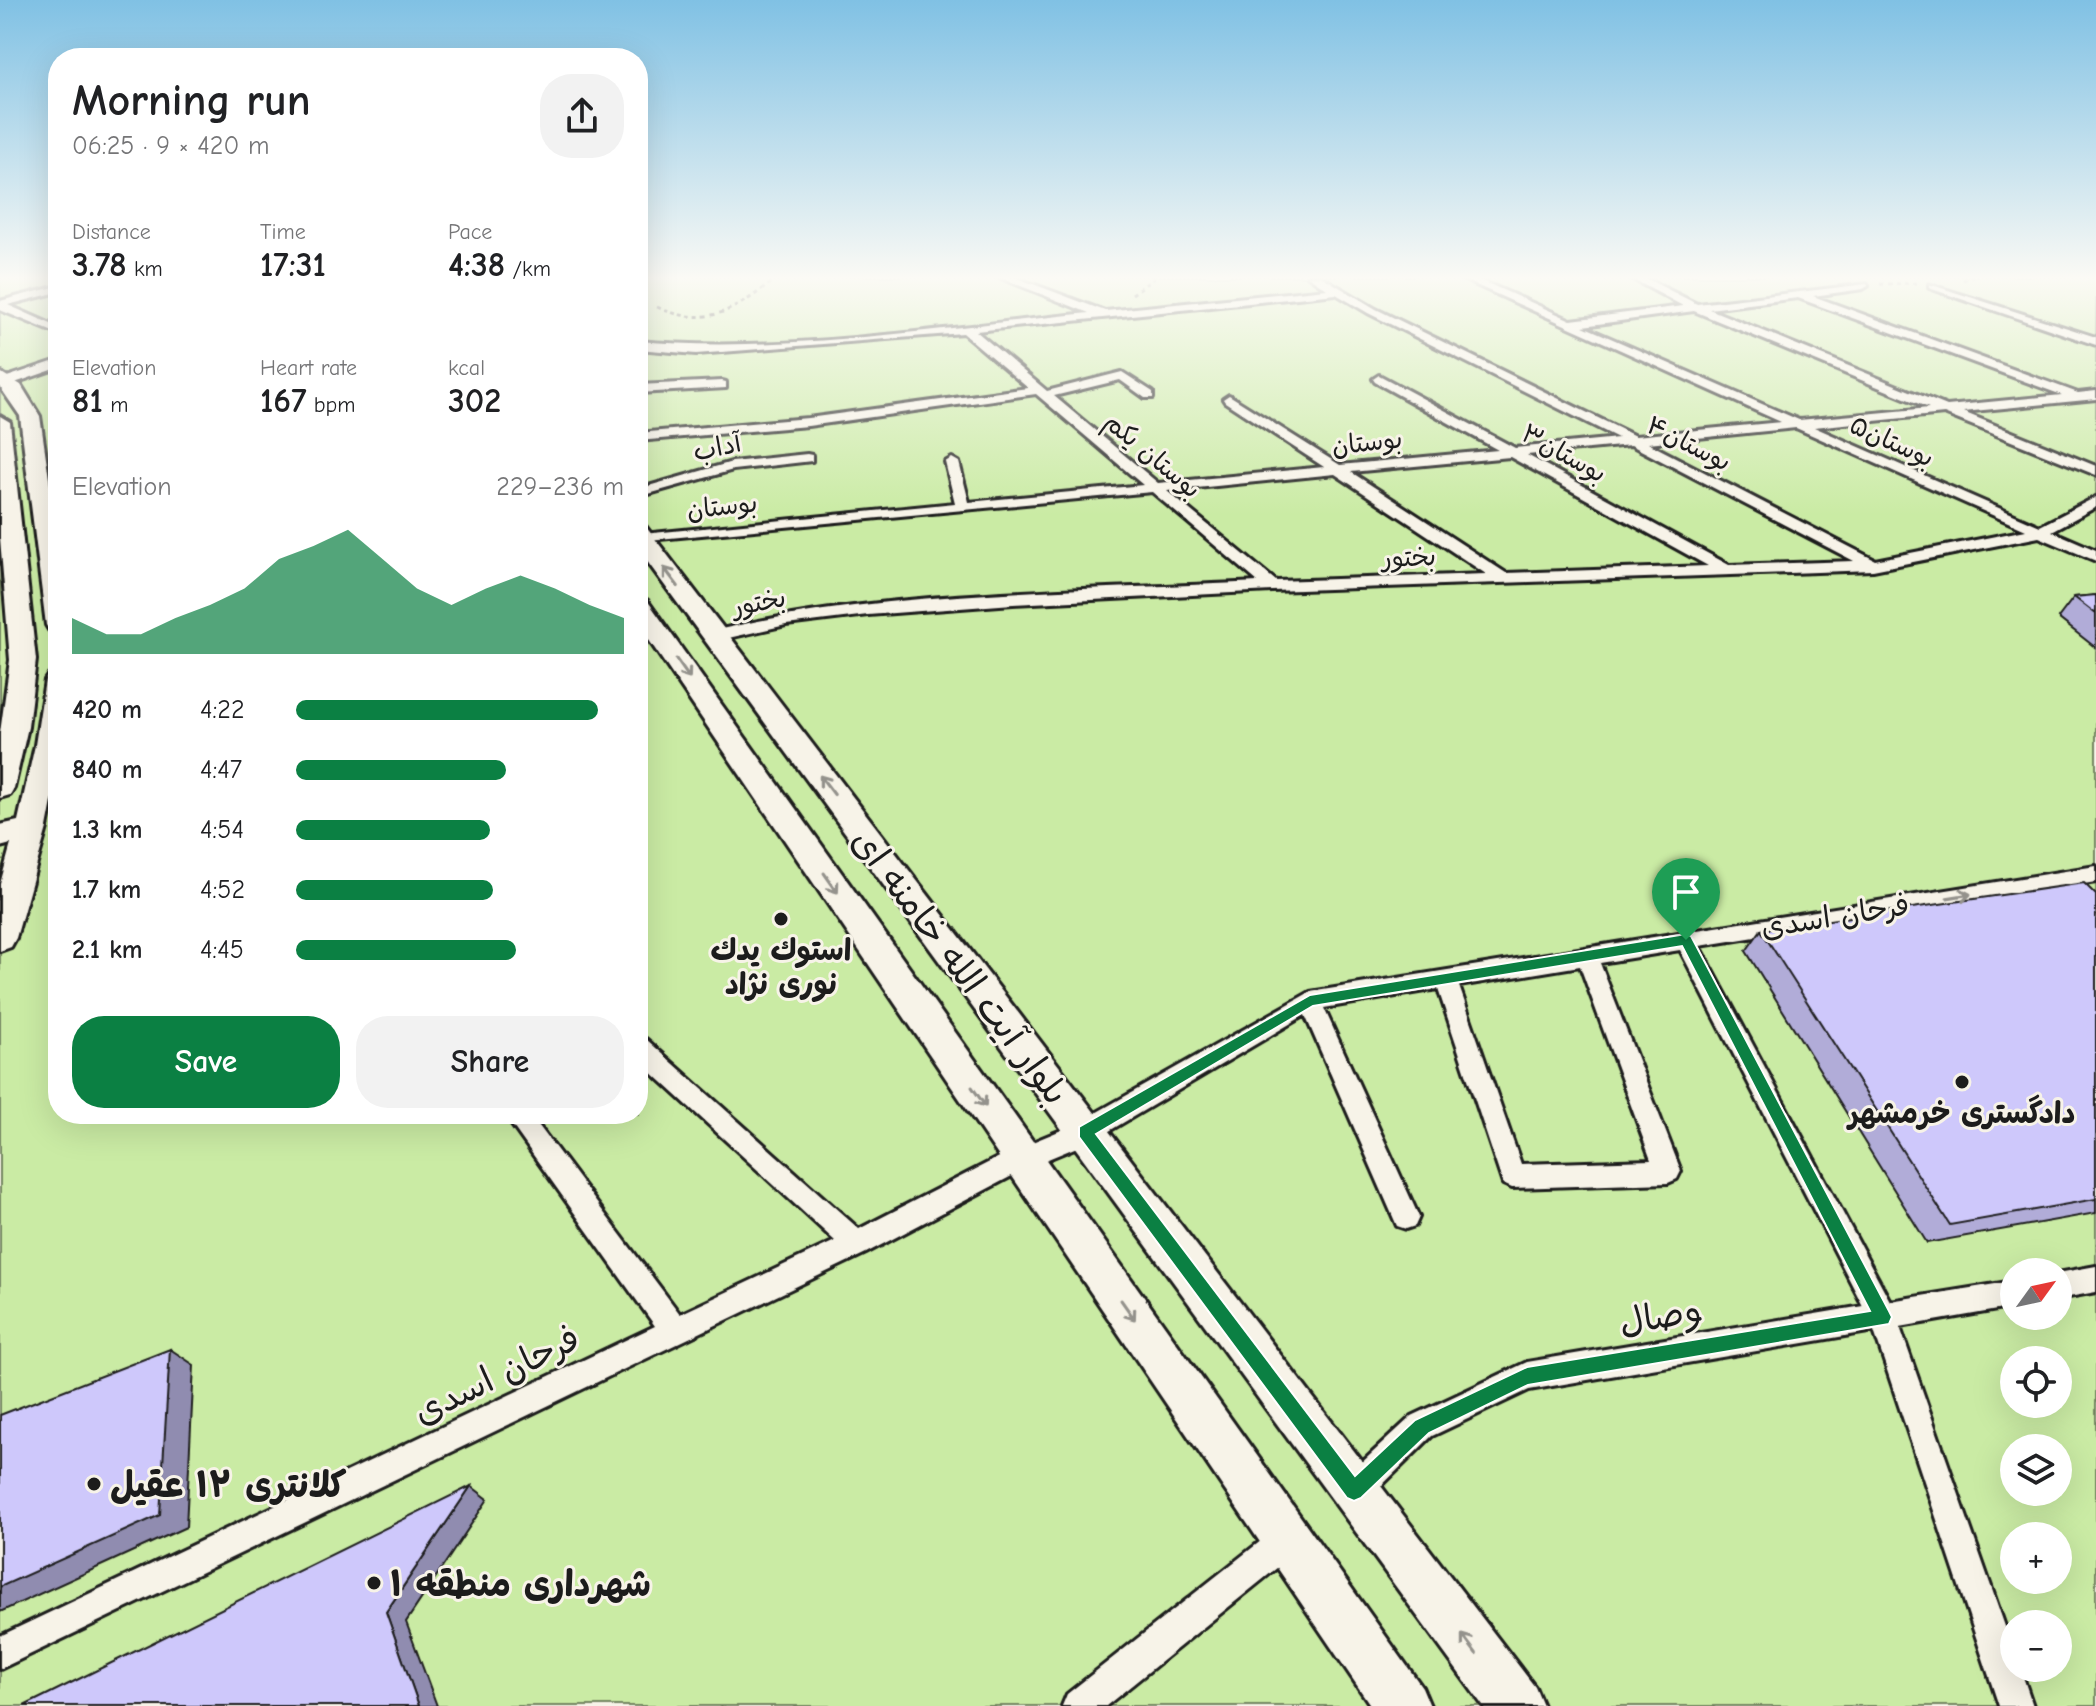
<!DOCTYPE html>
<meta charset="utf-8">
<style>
body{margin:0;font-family:"Comic Neue","Playpen Sans Arabic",sans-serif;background:#f2f2f2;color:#202124;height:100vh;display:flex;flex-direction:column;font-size:30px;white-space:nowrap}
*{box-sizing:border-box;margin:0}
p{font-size:26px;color:#757577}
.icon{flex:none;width:44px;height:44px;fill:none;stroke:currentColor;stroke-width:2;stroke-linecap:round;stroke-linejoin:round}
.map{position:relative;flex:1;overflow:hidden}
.details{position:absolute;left:48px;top:48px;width:600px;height:1076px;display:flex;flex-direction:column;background:#fff;border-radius:32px;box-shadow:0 8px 32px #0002}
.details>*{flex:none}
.needle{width:52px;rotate:57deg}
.fabs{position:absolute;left:2000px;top:1258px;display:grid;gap:16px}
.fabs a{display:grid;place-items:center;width:72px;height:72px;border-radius:50%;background:#fff;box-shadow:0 8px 32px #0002;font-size:40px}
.pin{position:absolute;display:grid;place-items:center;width:68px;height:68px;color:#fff;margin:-82px -34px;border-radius:50% 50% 50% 0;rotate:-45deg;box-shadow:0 0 8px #0007}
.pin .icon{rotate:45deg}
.round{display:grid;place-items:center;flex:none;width:84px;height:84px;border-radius:32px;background:#f2f2f2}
.head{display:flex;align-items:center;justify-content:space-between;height:136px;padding:0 24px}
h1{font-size:44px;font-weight:700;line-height:60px}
.figures{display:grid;grid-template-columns:repeat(3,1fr);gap:12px;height:136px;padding:8px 24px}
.figures div{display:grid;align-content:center}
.figures b{font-size:34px;font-weight:700}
.figures small{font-size:22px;font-weight:400}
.figures p{font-size:22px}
.chart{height:224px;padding:16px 24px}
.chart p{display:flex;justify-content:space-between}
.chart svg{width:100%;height:144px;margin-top:8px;fill:#0b8043;opacity:.7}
.cta{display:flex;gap:16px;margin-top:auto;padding:16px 24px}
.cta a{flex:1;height:92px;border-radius:32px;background:#0b8043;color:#fff;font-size:32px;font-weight:700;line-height:92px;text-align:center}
.cta a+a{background:#f2f2f2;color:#202124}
ul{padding:0 24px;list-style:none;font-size:26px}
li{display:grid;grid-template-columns:128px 96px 1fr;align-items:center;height:60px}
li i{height:20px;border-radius:10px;background:#0b8043}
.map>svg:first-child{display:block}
.green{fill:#caeba4;stroke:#738460;stroke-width:2;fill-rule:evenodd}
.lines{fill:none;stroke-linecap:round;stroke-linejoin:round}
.street-casing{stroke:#1c1c1c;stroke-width:6}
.secondary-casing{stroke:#1c1c1c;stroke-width:6}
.primary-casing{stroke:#1c1c1c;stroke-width:6}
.path{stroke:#1c1c1c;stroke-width:3;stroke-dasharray:4 4;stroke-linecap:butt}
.street{fill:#f7f3e8;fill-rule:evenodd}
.secondary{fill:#f7f3e8;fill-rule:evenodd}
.primary{fill:#f7f3e8;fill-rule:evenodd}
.wall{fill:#b1acd8;stroke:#1c1c1c;stroke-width:2}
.shaded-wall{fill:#908cb0;stroke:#1c1c1c;stroke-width:2}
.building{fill:#cec8fb;stroke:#1c1c1c;stroke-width:2}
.oneway{stroke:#94928c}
.route{fill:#0b8043;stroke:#fff;stroke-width:2;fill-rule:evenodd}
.poi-dot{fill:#1c1c1c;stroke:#f7f3e8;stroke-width:3}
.labels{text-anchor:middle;stroke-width:6;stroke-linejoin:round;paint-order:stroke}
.far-street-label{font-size:26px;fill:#1c1c1c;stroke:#f7f3e8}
.street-label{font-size:30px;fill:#1c1c1c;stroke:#f7f3e8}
.poi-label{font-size:30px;font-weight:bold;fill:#1c1c1c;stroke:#f7f3e8}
.near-street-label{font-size:36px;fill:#1c1c1c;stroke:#f7f3e8}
.near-poi-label{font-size:36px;font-weight:bold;fill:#1c1c1c;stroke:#f7f3e8;text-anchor:start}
</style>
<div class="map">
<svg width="2096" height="1706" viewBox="0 0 2096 1706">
<rect width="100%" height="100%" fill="#f7f3e8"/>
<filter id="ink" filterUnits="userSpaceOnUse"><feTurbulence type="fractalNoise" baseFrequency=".0125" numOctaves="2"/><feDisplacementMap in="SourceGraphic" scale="16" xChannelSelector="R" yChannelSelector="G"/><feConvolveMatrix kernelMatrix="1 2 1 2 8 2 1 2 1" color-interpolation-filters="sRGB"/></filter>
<g filter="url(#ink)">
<!-- green -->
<path class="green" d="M0,276H58V1114H638V276H2096V1706H0ZM2014,1272H2058V1316H2014ZM2014,1360H2058V1404H2014ZM2014,1448H2058V1492H2014ZM2014,1536H2058V1580H2014ZM2014,1624H2058V1668H2014Z"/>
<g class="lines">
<!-- street casing -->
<g class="street-casing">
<path id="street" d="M996,276H1012L1105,311L1327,289L1308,276H1321L1376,309L1635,436L1781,422L1456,276H1471L1571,320L1683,306L1627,276H1641L1697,304L1867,284L1868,286L1863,289L1813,296L2078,393L2096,391V399L1963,412L2096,466V475L1944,414L1814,427L2040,526L2096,497V507L2052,531L2096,550V561L2039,537L1873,570L1272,591L1013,604L868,615L786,625L715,641L709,640L707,636L709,632C882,589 1080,591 1258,582L1152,492L638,541V535L643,534L955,503L945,462L952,458L959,462L969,502L1143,485L1036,394L808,426L638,441V433L808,418L1028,388L963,333L696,354L638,349V341C782,354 944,327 1089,313ZM1336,294L1368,313L1618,438L1515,448L1379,375L1373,379L1375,382L1498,450L1340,465L1229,395L1223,399L1225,402L1324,467L1158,483L1054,396L1120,380L1145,398H1153V392L1122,372L1047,391L976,331ZM1798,298L2062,395L1947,406L1709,309ZM1694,311L1929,408L1799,420L1583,326ZM1796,428L2026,530L1875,560L1648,443ZM1631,445L1854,561L1729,565L1527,455ZM1510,457L1708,566L1506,573L1351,472ZM1335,474L1486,574L1276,581L1167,491Z
M1929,284L2096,337V345L1929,288Z
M58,286V292L8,305L58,327V334L0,310V301Z
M58,360V368L9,385L0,384L1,379Z
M722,381L726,382V388L638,393V385Z
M807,454L812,455V461L733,470L638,497V489L732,462Z
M2096,866V882L1700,946L1890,1301L2014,1281V1307L1900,1327L2014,1652V1668H2020L2033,1706H1999L1874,1331L1529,1390L1432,1436L1365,1502L1354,1506L1343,1502L1339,1491L1343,1480L1412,1416L1527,1362L1863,1306L1680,950L1600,963L1681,1171L1677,1179L1668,1183L1512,1188L1503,1184L1438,989L1324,1008L1419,1217L1415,1226L1406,1229L1397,1226L1305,1015L1094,1140L1031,1166L866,1253L0,1669V1636L655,1326L504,1114H530L680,1314L835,1241L638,1060V1036L646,1039L859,1229L1013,1150L1076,1124L1310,992ZM1580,966L1651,1160L1521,1164L1459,986Z
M2096,1266V1292L2058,1299V1273Z
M1287,1524L1298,1529L1303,1540L1298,1551L1106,1706H1062L1067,1694L1276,1529Z"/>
</g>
<!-- secondary casing -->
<g class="secondary-casing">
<path id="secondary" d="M0,372L21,385L40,416L58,541V632L49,630L46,625L20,416L0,387Z
M0,416L10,422L36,660L28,727L14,788L10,795L0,798V733L10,660L0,538Z
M58,672V770L47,828L16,938L11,947L0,951V884L11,844L0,847V825L18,821L35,745L45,680L49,674Z"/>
</g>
<!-- primary casing -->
<g class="primary-casing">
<path id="primary" d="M638,525L646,527L1535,1687L1543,1706H1483L638,549Z
M638,597L647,600L1422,1687L1430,1706H1371L638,624Z"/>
</g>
<!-- path -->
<path class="path" d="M1963,280L1973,276
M1880,284L1918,283
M1132,294L1157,276
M657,307C709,330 738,308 780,276"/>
<!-- street -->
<use href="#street" class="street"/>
<!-- secondary -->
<use href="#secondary" class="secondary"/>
<!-- primary -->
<use href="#primary" class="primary"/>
</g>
<!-- wall -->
<path class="wall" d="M2096,595V648L2058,618L2074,597Z
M2096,895V1213L1927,1243L1746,951L1761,930Z"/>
<!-- shaded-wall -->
<path class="shaded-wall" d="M170,1349L194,1365L186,1527L0,1612V1587Z
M471,1486L488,1499L406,1622L437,1706H419L386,1612Z"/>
<!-- building -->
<path class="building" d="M2096,595V614L2074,597Z
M2084,883L2096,895V1199L1950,1225L1761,930Z
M170,1349L160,1515L0,1587V1415Z
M471,1486L386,1612L419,1706H24Z"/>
<!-- one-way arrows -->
<defs><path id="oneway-shaft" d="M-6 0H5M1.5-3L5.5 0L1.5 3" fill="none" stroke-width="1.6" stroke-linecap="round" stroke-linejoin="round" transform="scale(2)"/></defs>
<g class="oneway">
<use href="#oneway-shaft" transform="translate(671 577) rotate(-127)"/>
<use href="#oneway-shaft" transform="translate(683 669) rotate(55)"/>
<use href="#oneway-shaft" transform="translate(827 785) rotate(-127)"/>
<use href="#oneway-shaft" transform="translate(831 883) rotate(55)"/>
<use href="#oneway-shaft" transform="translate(1959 896) rotate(-9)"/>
<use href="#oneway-shaft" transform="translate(979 1097) rotate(55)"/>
<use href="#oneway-shaft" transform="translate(1128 1310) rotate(55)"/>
<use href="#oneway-shaft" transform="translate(1469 1644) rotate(-127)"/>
</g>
</g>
<!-- sky -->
<linearGradient id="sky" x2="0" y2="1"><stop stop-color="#80c1e4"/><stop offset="0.54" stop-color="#fbfaf5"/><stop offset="1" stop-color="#fbfaf5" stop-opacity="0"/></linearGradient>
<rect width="2096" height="515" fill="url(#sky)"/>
<!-- route -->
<path class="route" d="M1686,934L1691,936L1889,1311L1892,1317L1889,1324L1528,1385L1429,1433L1361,1498L1354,1501L1347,1498L1079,1137V1127L1310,995ZM1682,946L1870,1311L1527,1367L1415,1420L1355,1476L1096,1134L1313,1006Z"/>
<!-- markers -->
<g class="poi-dot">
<circle cx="781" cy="919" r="8"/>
<circle cx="1962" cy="1082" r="8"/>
<circle cx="94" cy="1484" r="8"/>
<circle cx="374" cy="1583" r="8"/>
</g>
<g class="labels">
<!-- far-street labels -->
<g class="far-street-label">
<text transform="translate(1892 441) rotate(24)" y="9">بوستان۵</text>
<text transform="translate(1367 442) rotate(-6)" y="9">بوستان</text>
<text transform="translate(1689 443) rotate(27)" y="9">بوستان۴</text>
<text transform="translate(717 447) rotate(-12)" y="9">آداب</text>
<text transform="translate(1564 453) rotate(29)" y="9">بوستان۳</text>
<text transform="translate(1153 455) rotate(40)" y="9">بوستان یکم</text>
<text transform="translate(722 506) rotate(-6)" y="9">بوستان</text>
<text transform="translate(1409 557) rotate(-2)" y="9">بختور</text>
<text transform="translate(759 602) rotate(-11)" y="9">بختور</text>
</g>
<!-- street labels -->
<g class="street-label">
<text transform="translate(1835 916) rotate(-9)" y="10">فرحان اسدی</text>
</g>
<!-- poi labels -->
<g class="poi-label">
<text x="781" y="960">استوك يدك<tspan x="781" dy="34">نوری نژاد</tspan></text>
<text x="1962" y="1123">دادگستری خرمشهر</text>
</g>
<!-- near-street labels -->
<g class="near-street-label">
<text transform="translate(961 966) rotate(53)" y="13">بلوار آیت الله خامنه ای</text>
<text transform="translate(1661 1315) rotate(-9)" y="13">وصال</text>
<text transform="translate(496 1374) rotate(-26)" y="13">فرحان اسدی</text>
</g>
<!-- near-poi labels -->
<g class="near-poi-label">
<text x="110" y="1497">کلانتری ۱۲ عقیل</text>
<text x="390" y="1596">شهرداری منطقه ۱</text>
</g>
</g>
</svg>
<div class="fabs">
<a><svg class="needle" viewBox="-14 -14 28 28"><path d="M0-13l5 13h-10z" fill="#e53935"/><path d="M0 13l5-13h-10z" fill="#757577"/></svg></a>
<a><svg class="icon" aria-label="locate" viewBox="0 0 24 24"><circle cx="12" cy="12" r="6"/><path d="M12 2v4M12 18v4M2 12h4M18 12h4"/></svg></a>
<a><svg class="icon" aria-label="layers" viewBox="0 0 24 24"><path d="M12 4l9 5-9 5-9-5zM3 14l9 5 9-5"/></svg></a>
<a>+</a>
<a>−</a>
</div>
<div class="pin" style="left:1686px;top:940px;background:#1e9e55"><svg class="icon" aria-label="arrive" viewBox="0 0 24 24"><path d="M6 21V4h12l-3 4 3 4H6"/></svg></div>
<section class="details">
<div class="head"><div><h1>Morning run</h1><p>06:25 · 9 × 420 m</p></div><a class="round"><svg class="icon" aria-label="share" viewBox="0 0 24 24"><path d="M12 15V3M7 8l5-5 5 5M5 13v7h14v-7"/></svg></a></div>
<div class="figures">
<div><p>Distance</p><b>3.78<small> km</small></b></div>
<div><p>Time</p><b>17:31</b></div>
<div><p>Pace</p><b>4:38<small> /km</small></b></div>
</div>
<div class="figures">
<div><p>Elevation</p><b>81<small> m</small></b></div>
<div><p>Heart rate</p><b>167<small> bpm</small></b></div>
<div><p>kcal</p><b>302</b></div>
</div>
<div class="chart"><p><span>Elevation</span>229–236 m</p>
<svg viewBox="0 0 160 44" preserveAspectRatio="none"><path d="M0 44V33L10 38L20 38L30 33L40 29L50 24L60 15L70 11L80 6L90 15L100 24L110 29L120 24L130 20L140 24L150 29L160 33V44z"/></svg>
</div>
<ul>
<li><b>420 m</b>4:22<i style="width:92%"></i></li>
<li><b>840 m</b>4:47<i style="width:64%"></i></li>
<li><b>1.3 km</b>4:54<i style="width:59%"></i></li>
<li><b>1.7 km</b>4:52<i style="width:60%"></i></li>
<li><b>2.1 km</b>4:45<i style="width:67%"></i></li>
</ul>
<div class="cta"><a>Save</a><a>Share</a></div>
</section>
</div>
